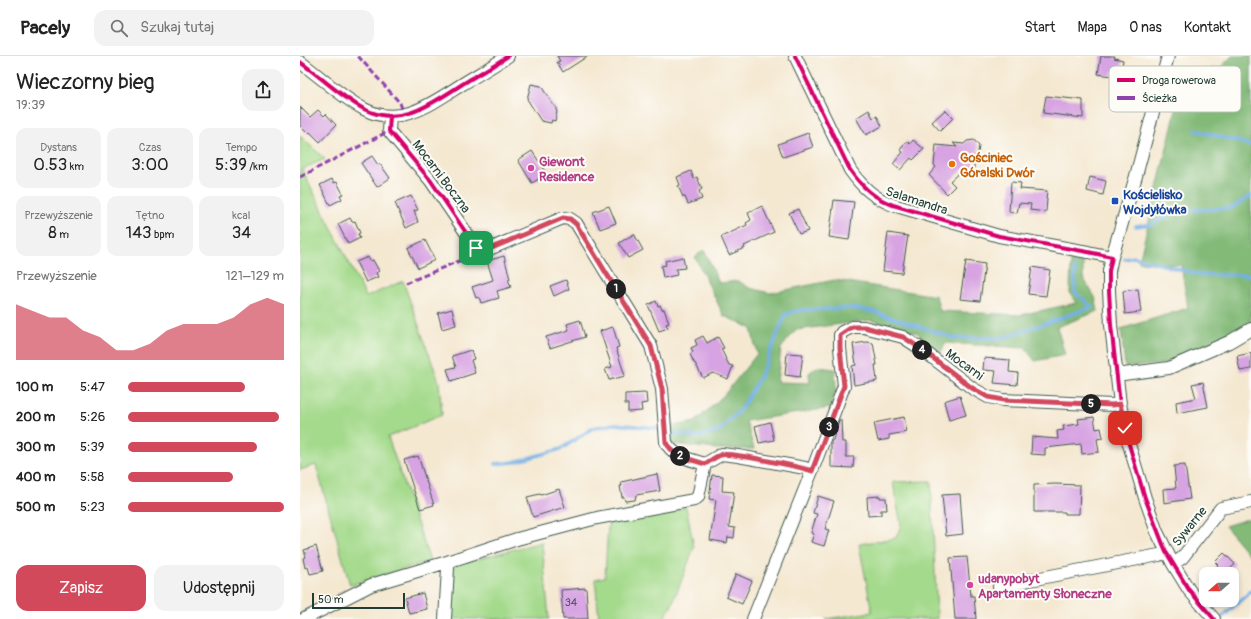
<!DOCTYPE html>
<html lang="pl">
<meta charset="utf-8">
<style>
body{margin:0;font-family:Pangolin,sans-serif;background:#f2f2f2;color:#222;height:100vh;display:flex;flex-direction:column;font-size:15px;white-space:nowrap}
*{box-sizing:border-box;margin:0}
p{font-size:13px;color:#767676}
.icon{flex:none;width:22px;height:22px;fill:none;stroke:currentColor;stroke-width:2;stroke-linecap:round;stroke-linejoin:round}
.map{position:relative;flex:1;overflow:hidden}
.sheet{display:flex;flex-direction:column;background:#fff;width:300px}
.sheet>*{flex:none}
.needle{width:26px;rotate:249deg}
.controls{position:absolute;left:899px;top:511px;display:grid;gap:8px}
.controls a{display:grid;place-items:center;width:40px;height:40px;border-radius:8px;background:#fff;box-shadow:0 2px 6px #0003;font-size:20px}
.scale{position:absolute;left:12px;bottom:10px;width:93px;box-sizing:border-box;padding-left:4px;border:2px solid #1f3d34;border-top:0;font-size:11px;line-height:14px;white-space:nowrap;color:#1f3d34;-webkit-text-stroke:3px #fdfcf7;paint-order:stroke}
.pin{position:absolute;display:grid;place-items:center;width:34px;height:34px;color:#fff;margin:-17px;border-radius:8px;box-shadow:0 2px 6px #0006}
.km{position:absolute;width:20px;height:20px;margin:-10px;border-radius:50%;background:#222;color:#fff;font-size:11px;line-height:20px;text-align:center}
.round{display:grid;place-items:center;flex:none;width:42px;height:42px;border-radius:12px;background:#f2f2f2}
.head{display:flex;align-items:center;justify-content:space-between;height:68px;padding:0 16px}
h1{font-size:22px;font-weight:600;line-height:30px}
.stats{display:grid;grid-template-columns:repeat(3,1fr);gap:6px;height:68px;padding:4px 16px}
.stats div{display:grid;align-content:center;border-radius:10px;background:#f2f2f2;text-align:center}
.stats b{font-size:17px;font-weight:600}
.stats small{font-size:11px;font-weight:400}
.stats p{font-size:11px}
.chart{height:112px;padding:8px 16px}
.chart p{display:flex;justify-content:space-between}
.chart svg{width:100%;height:72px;margin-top:4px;fill:#d1495b;opacity:.7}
.primary-button{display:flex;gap:8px;margin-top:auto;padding:8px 16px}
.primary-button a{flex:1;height:46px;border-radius:12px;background:#d1495b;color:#fff;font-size:16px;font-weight:600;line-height:46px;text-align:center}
.primary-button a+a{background:#f2f2f2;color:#222}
ul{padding:0 16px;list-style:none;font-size:13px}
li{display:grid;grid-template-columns:64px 48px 1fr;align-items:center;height:30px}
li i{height:10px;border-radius:5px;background:#d1495b}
header{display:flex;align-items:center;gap:24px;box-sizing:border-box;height:56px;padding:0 20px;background:#fff;border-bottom:1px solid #e0e0e0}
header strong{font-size:19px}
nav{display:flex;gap:22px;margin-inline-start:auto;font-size:14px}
.search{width:280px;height:36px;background:#f2f2f2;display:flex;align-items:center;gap:10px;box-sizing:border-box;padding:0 14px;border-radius:12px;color:#767676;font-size:15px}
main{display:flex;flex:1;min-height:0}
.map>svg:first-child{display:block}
.green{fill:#a4da8c;stroke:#628c60}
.forest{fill:#83ba78;stroke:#517c56}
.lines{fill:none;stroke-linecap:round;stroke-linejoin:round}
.stream{stroke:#74b0e5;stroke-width:3.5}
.building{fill:#d7a3e2}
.minor-casing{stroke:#3f574c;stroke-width:14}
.minor{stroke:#fff;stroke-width:12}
.quiet{stroke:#8e44ad;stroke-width:3;stroke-dasharray:6 3;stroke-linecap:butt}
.cycleway-casing{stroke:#fdfcf7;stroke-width:6}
.cycleway{stroke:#d6006c;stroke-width:4}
.route-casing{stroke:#fff;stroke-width:8}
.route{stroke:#d1495b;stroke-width:5}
.food-dot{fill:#e8710a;stroke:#fdfcf7;stroke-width:1.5}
.hotel-dot{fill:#d1479c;stroke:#fdfcf7;stroke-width:1.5}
.transit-dot{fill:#1a4fb4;stroke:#fdfcf7;stroke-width:1.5}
.labels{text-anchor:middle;stroke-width:4;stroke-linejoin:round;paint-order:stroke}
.number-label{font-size:11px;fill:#4d5660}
.food-label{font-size:13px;font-weight:bold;fill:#c56008;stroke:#fdfcf7;text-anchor:start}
.hotel-label{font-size:13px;font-weight:bold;fill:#b23c85;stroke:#fdfcf7;text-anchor:start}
.street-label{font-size:13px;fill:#1f3d34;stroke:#fdfcf7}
.transit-label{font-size:13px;font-weight:bold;fill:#164399;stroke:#fdfcf7;text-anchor:start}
.key{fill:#fdfcf7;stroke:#bac3bc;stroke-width:1}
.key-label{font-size:11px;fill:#1f3d34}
</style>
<header>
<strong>Pacely</strong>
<div class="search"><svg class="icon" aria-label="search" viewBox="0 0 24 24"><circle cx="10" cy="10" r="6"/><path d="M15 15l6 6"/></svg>Szukaj tutaj</div>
<nav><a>Start</a><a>Mapa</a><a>O nas</a><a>Kontakt</a></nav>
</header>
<main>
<section class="sheet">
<div class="head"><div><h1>Wieczorny bieg</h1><p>19:39</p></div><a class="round"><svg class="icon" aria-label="share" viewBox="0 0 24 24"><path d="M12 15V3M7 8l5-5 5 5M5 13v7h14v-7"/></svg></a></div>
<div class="stats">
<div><p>Dystans</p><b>0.53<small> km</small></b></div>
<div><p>Czas</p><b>3:00</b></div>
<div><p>Tempo</p><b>5:39<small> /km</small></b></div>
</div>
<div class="stats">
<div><p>Przewyższenie</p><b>8<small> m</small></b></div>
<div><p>Tętno</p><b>143<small> bpm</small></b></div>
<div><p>kcal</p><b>34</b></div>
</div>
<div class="chart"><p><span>Przewyższenie</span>121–129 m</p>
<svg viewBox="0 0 160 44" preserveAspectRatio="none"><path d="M0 44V10L10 14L20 18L30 18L40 26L50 30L60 38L70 38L80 34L90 26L100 22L110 22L120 22L130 18L140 10L150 6L160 10V44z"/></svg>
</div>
<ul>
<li><b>100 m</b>5:47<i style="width:75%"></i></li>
<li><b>200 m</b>5:26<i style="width:97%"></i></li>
<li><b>300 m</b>5:39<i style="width:83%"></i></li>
<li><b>400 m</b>5:58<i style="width:67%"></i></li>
<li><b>500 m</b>5:23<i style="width:100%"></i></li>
</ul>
<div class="primary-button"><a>Zapisz</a><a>Udostępnij</a></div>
</section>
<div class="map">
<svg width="951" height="563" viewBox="0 0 951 563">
<rect width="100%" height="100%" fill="#fdfcf7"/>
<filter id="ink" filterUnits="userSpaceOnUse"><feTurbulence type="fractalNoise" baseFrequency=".025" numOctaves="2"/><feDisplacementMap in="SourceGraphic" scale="8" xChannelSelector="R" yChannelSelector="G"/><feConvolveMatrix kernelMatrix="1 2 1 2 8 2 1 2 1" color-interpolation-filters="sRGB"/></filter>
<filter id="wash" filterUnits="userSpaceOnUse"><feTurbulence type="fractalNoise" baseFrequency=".012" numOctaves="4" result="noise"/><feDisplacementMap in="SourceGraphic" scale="16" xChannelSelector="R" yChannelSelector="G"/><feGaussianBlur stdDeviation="0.9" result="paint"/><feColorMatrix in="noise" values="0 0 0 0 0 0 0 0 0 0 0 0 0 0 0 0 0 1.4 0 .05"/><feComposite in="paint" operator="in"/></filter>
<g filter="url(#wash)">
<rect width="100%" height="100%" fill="#f4e8d1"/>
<!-- green -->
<path class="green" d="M0,80L25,103L2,113L66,241L103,225L139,326L142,359L88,381L130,505L50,529L16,409L0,414Z
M631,425L637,563H526L572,556L559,488L596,482L601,469L593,426Z
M386,451L394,491L383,521L371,551L363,563H299L295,523L305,521L308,468Z
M242,486L249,563H150L154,509Z"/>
<!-- forest -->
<path class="forest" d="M932,0H951V268L864,308L825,311L821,273L888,252L881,209L839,206L885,17L920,12Z
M404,194L419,227L438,225L450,232L470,237L535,224L636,240L640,255L720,259L776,247L770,237L771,201L783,202V222L795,241L798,255L757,271L765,299L735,305L725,292L645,287L641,297L628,289L618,277L571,264L496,274L481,292L477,326L510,327L509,317L517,311L535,313L536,334L530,352L446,365L454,393H417L372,388L370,369H380L395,366L424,339L457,298L451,272L424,260L395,201Z
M951,462V501L925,470Z"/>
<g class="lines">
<!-- stream -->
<path class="stream" d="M895,74L951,89
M836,170L853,168L876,155L931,152L951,140
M825,203L834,201L901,219H951
M195,408L214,406L261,393L293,372L314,368L356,372L373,377L399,381L420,374L441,353L459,323L486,258L501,254L553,252L575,256L654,282H703L792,251L775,236V212
M922,561L951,535"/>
</g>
<g id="blocks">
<!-- building -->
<path class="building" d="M257,0H288L263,16L257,6L260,5Z
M801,0H815L814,2L823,4L821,16L812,15V20L798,18Z
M231,28L241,30L254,50L256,51V54L257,55L255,65L252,64L251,67L241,65L227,43Z
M746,40L783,44V62L743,57Z
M0,51L10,61L18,54L24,60L26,58L36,69L20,86L10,76L8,78L0,70Z
M569,54L573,62L577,60L582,70L566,79L556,62Z
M645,54L653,62L640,75L632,66Z
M508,77L513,91L483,101L478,88Z
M613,84L624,93L613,104L611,102L600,114L593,108L603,96L600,94L607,85L610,88Z
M674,84L679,90L678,96L674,100V114L663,113L650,125L655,130L647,138L629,119L636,111L634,109L636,89L657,91L653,87L664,88L667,85Z
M232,95L247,118L232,127L218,104Z
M72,100L78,109L80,108L90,122L77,131L61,107Z
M391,115L394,123L397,121L402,133L399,135L402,143L388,148L385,141H383L378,130L380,129L377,121Z
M790,121L806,125L803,139L787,135Z
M32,123L34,127L37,126L43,138L40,139L42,143L30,149L20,129Z
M711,126L721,127L720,133L747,135L746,143H747L746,156L730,154L731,148L719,147L717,157L709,156Z
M111,140L118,154L114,155L118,166L106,172L95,147Z
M534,144L554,146L549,184L529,181Z
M309,150L316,167L300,173L293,156Z
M462,150L474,176L444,190L445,192L429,199L421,181L447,169L446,167L451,164L448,157Z
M498,153L508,175L499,178L489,157Z
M50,162L52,166L55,165L60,177L58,178L60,182L48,188L38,168Z
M588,177L608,180L602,217L583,215Z
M334,178L343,194L328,202L319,187Z
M125,184L135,204L118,212L108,192Z
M204,200L210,223H208L211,231L197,235L199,242L181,247L179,241L176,242L172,231L193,224L187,205Z
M68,201L70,205L73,204L79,215L76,217L78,221L66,226L56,206Z
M383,201L385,212L376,213L377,219L363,222L361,210L366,209L365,205Z
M666,205L685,208L680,245L660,243Z
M732,211L750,214L746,240L728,238Z
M266,224L269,233L254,240L250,230Z
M838,233L841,256L825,258L823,235Z
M356,245L358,250L360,249L362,254L364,253L369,267L366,268L368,272L359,275L348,249Z
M152,253L156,269L142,273L138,257Z
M280,264L285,281L250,292L246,281L269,274L267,268Z
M313,271L319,291L316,292L325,320L309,324L305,313L312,311L300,275Z
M403,280L407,287L418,281L424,292L421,293L429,309L433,310L428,323L413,317L403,322L395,307H394L390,298L393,296L391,292L397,289L395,284Z
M567,286L573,287L577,309H575L577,325L554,329L552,310L556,309L553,288Z
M171,294L174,303L171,304L175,317L151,325L147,313L156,311L152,300Z
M487,297L503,298L500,321L485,319Z
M951,297V313L940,315L937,300Z
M684,302L710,304L709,316L718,317L717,329L694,327L696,315L683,314Z
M903,326L908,351L877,357L876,346L896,342L892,328Z
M346,337L347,347L341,348L342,355L328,356V348H325V338Z
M660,340L666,359L649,364L644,345Z
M604,361L607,376L589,379V383L578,385L574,367Z
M794,361L796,373L801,372L803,382L797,383L799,396L782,398L781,388L745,392V399L731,398L732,381L758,383L757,375L764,374L763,370L779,368L778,363Z
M539,364H541L542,386H546V401H554L553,412L531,411V385L533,384Z
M470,366L474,384L459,387L455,370Z
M118,400L134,449L120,453L104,404Z
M885,409L890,443L864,447L863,433L876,432L874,410Z
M357,418L360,435L336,439L335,444L325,445L324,441H322L320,430H322L321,426Z
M412,419L423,420L422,435L434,436L429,471L435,472L434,482L428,481L427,487L410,484L416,444L409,443Z
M755,428L780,429L779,458H765V456H734V429Z
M259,433L265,451L233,461L227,441L240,438L241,439Z
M660,438L663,478L646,480L642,439Z
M518,440L534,445L525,473L529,474L524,490L511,486L514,478L511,477L517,458L513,457Z
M580,440V442H586L587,454H581V459L568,460L567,441Z
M16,490L23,515L10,518L8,511L5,512L3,502L6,501L4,494Z
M924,497L935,508L926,518H909L918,509L915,506Z
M667,501L671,540H674L676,563H655L650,502Z
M436,518L452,525L442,548L426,541Z
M286,532L288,563H263L261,534Z
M123,537L127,553L109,557L105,542Z"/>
</g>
</g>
<g filter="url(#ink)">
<use href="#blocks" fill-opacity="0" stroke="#3f574c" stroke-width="1"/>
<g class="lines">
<!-- minor casing -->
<g class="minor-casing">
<path id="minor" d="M495,0L550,114C562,131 574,142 593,149L699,180L788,196L812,201
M868,0L836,120L812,201L809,215V235L811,269L820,348L828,385L845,442L857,476L873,508L889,534L914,563
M0,6C21,21 41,41 64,53C100,72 131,48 161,29C177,19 193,10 208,0
M90,60L89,75L131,125L173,187C177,193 180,195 187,194L263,162L270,163L276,167L351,290L362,333L366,386C373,401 390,403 405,408L422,398L438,400L505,412L512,415
M816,319L869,312L929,286L951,273
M873,508L882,502L921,452L951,446
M699,531L730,524L859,499L866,496
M4,563L71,529L147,506L217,483L297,462L394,444L398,441L405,408
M145,563L148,512L147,506
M453,563L512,415L544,330L540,292V279L542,276L552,271H564L603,281L620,292L672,332L688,341L703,344L812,349L820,348"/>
</g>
<!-- minor -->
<use href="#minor" class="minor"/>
<!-- quiet -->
<path class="quiet" d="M58,0L100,47L104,58
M0,121L89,75
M106,227L171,200L176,192"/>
<!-- cycleway casing -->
<g class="cycleway-casing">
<path id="cycleway" d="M495,0L550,114C562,131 574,142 593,149L699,180L788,196L812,201L809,215V235L811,269L820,348L828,385L845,442L866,496L889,534L914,563
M0,6C21,21 41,41 64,53C100,72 131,48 161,29C177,19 193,10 208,0
M90,60L89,75L131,125L173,187C177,193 180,195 187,194L263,162L270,163L276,167L351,290L362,333L366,386C373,401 390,403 405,408L422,398L438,400L505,412L512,415"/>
</g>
<!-- cycleway -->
<use href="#cycleway" class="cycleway"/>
</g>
</g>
<g class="lines" filter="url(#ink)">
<!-- route casing -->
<g class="route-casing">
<path id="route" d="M176,192L181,194H187L263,162L270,163L276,168L351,290L362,333L366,386C373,401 390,403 405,408C410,405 416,400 421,399C430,396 501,411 512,415L544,330L540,292V279L552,271H564L603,281L620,292L672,332L688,341L703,344L812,349L820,348L825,372"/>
</g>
<!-- route -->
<use href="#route" class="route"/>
</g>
<!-- markers -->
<circle class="food-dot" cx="652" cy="108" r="4"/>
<g class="hotel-dot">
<circle cx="231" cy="112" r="4"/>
<circle cx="670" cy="529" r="4"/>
</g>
<rect class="transit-dot" x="811" y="141" width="8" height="8" rx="2"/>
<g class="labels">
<!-- number labels -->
<g class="number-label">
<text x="271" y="550">34</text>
</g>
<!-- food labels -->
<g class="food-label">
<text x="660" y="106">Gościniec<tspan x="660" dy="15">Góralski Dwór</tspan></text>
</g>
<!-- hotel labels -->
<g class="hotel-label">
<text x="239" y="110">Giewont<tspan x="239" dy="15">Residence</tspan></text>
<text x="678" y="527">udanypobyt<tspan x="678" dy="15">Apartamenty Słoneczne</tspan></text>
</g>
<!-- street labels -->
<g class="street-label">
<text transform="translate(142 120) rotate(53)" y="5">Mocarni Boczna</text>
<text transform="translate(617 144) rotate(18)" y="5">Salamandra</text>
<text transform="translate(665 308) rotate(36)" y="5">Mocarni</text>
<text transform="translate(889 470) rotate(-51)" y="5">Sywarne</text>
</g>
<!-- transit labels -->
<g class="transit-label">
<text x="823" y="143">Kościelisko<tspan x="823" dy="15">Wojdyłówka</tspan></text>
</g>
</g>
<!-- legend -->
<rect x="809" y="10" width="132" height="46" rx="6" class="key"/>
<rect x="817" y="22" width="18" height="4" fill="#d6006c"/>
<rect x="817" y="40" width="18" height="4" fill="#8e44ad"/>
<g class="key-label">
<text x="842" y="28">Droga rowerowa</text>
<text x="842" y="46">Ścieżka</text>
</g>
</svg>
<div class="controls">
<a><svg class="needle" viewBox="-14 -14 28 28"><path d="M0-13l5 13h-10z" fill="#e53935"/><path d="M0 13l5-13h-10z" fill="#767676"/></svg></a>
</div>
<div class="scale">50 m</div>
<div class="pin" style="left:176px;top:192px;background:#1e9e55"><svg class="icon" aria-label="arrive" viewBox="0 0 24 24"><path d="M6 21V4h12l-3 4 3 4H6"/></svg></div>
<div class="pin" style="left:825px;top:372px;background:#d93025"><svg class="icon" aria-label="check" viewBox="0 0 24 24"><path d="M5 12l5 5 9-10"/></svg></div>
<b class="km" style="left:316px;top:233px">1</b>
<b class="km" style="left:380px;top:400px">2</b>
<b class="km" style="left:529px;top:371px">3</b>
<b class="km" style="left:622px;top:294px">4</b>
<b class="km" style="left:791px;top:348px">5</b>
</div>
</main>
